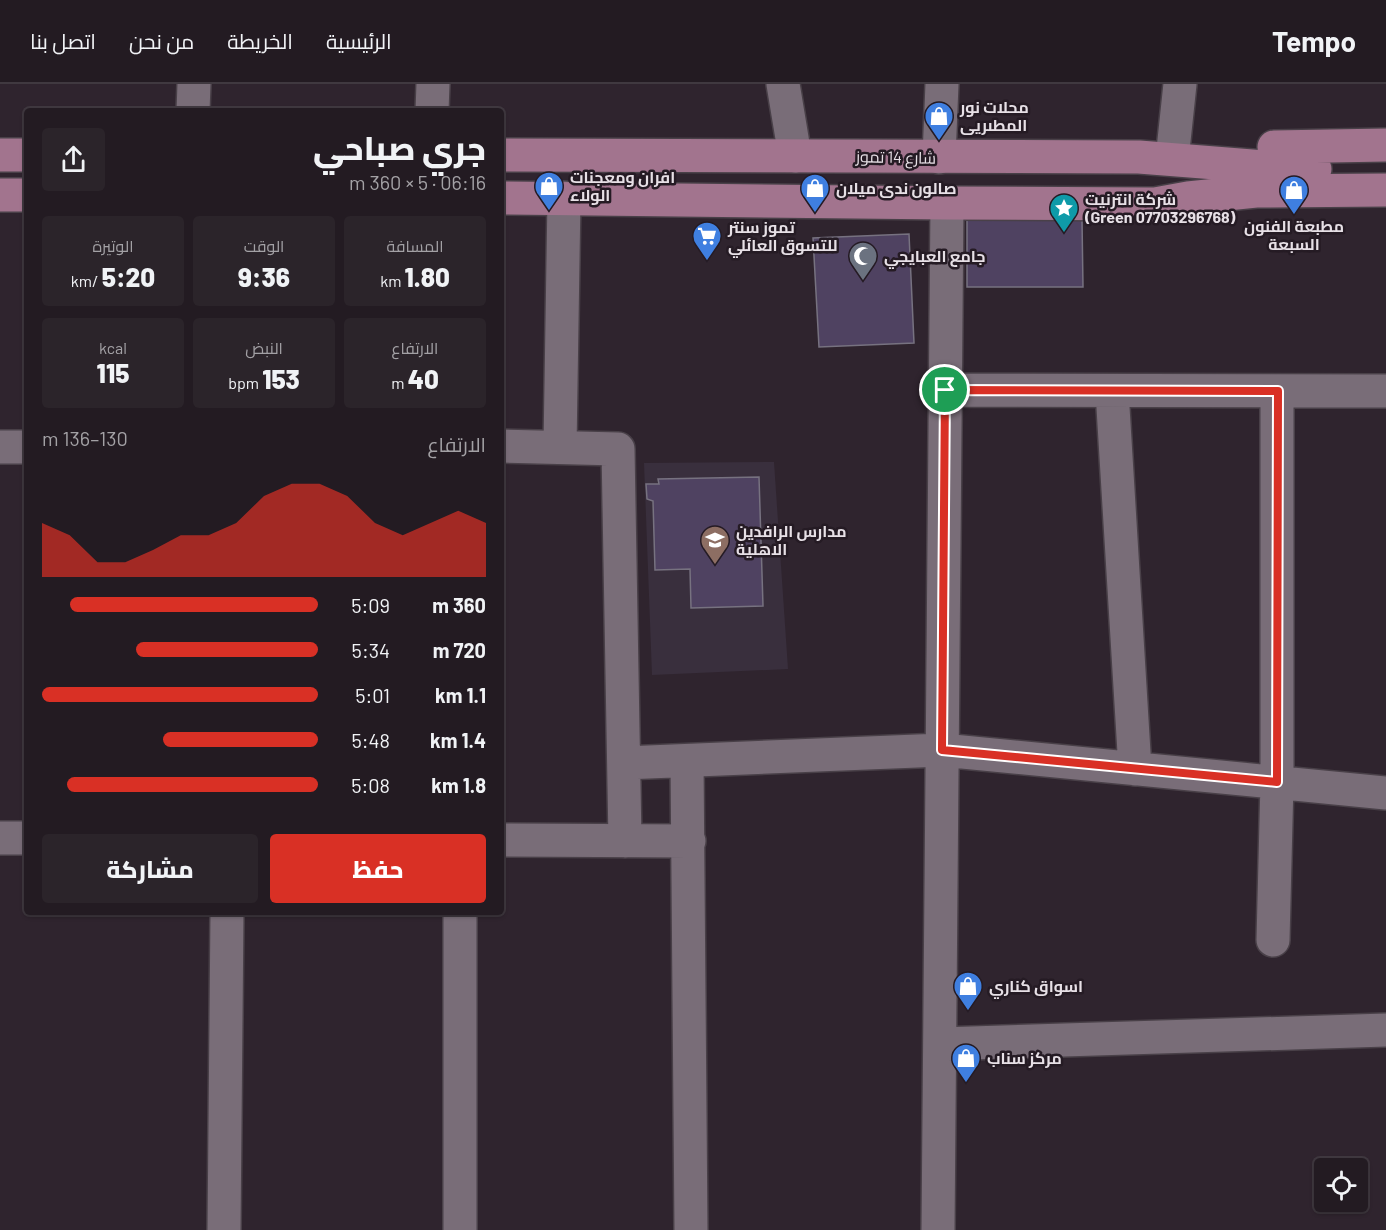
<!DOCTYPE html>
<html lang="ar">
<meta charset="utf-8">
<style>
body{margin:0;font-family:Barlow,Cairo,sans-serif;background:#2b242a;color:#f1f3f6;direction:rtl;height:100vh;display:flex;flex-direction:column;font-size:22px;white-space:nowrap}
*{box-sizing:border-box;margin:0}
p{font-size:20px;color:#a3a1a5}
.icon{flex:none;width:33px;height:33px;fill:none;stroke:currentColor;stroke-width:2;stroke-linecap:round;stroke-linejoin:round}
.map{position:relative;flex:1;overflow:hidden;direction:ltr}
.details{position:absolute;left:24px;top:24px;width:480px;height:807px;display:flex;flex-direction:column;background:#231b22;border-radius:6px;box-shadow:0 2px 4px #0004,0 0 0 2px #403940;direction:rtl}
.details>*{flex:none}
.fabs{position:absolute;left:1314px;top:1074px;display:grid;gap:12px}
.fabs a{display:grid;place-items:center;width:54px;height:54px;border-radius:6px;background:#231b22;box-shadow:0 2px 4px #0004,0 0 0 2px #403940;font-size:30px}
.pin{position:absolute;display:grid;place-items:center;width:51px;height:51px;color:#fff;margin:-26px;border:3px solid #fff;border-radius:50%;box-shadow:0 2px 6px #0007}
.round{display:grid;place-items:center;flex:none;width:63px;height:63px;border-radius:6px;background:#2b242a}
.headline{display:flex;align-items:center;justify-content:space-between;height:102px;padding:0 18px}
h1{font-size:33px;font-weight:800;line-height:45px}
.stats{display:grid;grid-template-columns:repeat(3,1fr);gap:9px;height:102px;padding:6px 18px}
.stats div{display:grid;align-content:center;border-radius:6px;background:#2b242a;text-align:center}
.stats b{font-size:26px;font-weight:800}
.stats small{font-size:16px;font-weight:400}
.stats p{font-size:16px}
.chart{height:168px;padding:12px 18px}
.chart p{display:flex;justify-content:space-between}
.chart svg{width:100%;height:108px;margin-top:6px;fill:#d93025;opacity:.7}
.cta{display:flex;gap:12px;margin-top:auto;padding:12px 18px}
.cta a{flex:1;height:69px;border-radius:6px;background:#d93025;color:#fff;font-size:24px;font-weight:800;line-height:69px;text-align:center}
.cta a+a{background:#2b242a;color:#f1f3f6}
ul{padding:0 18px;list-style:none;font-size:20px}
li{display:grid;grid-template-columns:96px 72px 1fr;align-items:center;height:45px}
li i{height:15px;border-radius:8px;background:#d93025}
header{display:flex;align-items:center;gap:36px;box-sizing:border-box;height:84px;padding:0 30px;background:#231b22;border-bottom:2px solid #403940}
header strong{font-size:28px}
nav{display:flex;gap:33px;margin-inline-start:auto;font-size:21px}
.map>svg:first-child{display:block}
.education{fill:#392f3d}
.building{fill:#4f4261;stroke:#777280;stroke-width:1.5}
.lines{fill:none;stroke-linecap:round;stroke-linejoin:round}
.minor-casing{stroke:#494048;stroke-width:36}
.major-casing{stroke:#494048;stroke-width:36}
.minor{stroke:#796d78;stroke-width:33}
.major{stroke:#a2748e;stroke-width:33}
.route-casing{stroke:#fff;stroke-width:12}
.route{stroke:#d93025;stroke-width:8}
.labels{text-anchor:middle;stroke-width:5;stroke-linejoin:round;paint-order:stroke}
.poi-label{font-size:16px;font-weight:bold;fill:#e7e0e6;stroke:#251b24;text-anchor:start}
.street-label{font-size:16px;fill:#e7e0e6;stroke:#251b24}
</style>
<header>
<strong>Tempo</strong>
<nav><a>الرئيسية</a><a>الخريطة</a><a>من نحن</a><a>اتصل بنا</a></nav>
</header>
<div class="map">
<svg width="1386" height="1146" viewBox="0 0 1386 1146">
<rect width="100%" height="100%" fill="#2f242e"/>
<!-- education -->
<path class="education" d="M774,378L788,585L652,591L644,379Z"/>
<!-- building -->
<path class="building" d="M967,133L1082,136L1083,203H967Z
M909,150L914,259L819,263L813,154Z
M759,393L763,522L691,524L690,485L655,486L653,417L647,415L646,400H659L658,395Z"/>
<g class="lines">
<!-- minor casing -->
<g class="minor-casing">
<path id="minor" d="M783,0L795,72
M193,27L194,0
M432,27L433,0
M1173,66L1180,0
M939,73L942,0
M945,306L1386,307
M1112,307L1135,685
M501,362L618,365L625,757
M0,363H27
M560,363L564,114
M687,677L691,1146
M624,679L942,666L1386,709
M0,754H27
M501,756L689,757
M1273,856L1277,698V307
M940,960L1386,946
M224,1146L227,828
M460,1146V828
M938,1146L947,119"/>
</g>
<!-- major casing -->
<g class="major-casing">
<path id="major" d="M1274,63L1386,61
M0,71H27
M501,71L1139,73L1291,85H1315
M0,111H27
M501,114L947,119L1155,120L1188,114L1256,107L1386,106"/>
</g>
<!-- minor -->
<use href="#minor" class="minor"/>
<!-- major -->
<use href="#major" class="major"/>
</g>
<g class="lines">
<!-- route casing -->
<g class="route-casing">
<path id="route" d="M945,306L1278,307L1277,698L942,666Z"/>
</g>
<!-- route -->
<use href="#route" class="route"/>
</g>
<!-- icons -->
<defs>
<g id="shop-pin" transform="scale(1.5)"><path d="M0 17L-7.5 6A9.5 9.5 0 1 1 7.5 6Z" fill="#3f7fe0" stroke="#251b24"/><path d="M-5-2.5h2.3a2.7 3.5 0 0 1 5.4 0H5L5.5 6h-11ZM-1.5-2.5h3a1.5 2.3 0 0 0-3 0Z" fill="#fff"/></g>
<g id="sight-pin" transform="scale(1.5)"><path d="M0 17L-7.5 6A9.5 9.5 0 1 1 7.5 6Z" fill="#0f9aa8" stroke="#251b24"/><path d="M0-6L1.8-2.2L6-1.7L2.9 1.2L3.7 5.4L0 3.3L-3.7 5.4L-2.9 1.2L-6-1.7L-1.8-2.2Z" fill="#fff"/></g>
<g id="supermarket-pin" transform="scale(1.5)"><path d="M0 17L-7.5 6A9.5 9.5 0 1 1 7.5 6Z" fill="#3f7fe0" stroke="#251b24"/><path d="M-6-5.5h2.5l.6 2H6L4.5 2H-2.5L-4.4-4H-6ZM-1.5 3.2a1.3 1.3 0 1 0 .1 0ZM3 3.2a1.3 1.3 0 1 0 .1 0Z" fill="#fff"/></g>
<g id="mosque-pin" transform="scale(1.5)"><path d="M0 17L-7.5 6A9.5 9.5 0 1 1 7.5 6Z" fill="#6b7280" stroke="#251b24"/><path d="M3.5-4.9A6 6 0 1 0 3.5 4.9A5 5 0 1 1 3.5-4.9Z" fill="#fff"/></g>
<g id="school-pin" transform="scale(1.5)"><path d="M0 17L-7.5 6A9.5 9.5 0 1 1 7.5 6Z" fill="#8d6e63" stroke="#251b24"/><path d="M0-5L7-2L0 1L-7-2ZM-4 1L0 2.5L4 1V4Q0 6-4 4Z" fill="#fff"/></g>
</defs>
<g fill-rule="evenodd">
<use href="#shop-pin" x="939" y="32"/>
<use href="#shop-pin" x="549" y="102"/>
<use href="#shop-pin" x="815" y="104"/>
<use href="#shop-pin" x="1294" y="106"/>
<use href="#sight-pin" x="1064" y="124"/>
<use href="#supermarket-pin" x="707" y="152"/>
<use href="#mosque-pin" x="863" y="172"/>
<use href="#school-pin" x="715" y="456"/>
<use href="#shop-pin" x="968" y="902"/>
<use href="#shop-pin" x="966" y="974"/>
</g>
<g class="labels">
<!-- poi labels -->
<g class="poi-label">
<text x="960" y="29">محلات نور<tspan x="960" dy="18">المطىريى</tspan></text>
<text x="570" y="99">افران ومعجنات<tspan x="570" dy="18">الولاء</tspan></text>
<text x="836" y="110">صالون ندى ميلان</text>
<text x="1085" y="121">شركة انترنيت<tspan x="1085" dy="18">(Green 07703296768)</tspan></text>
<text x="1294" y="148" text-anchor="middle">مطبعة الفنون<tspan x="1294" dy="18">السبعة</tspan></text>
<text x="728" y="149">تموز سنتر<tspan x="728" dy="18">للتسوق العائلي</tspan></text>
<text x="884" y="178">جامع العبايجي</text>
<text x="736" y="453">مدارس الرافدين<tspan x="736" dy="18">اﻻهلية</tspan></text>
<text x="989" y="908">اسواق كناري</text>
<text x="987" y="980">مركز سناب</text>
</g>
<!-- street labels -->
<g class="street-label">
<text transform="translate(896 73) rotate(1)" y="6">شارع 14 تموز</text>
</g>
</g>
</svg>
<div class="fabs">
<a><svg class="icon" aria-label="locate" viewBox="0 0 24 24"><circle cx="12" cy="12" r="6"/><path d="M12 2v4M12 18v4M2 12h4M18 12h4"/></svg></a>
</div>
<div class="pin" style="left:945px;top:306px;background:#1e9e55"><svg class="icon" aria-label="arrive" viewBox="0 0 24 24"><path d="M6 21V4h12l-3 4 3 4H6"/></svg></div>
<section class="details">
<div class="headline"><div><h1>جري صباحي</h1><p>06:16 · 5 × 360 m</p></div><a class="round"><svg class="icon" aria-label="share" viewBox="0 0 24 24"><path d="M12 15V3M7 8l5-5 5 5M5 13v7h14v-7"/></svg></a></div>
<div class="stats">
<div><p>المسافة</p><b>1.80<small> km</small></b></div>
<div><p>الوقت</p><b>9:36</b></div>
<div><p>الوتيرة</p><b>5:20<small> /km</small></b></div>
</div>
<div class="stats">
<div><p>الارتفاع</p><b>40<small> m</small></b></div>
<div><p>النبض</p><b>153<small> bpm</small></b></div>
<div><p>kcal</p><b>115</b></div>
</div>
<div class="chart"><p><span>الارتفاع</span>130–136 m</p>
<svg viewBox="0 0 160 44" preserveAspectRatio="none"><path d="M0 44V22L10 27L20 38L30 38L40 33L50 27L60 27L70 22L80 11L90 6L100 6L110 11L120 22L130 27L140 22L150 17L160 22V44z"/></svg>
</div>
<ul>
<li><b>360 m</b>5:09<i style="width:90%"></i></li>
<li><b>720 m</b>5:34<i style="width:66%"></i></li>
<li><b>1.1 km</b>5:01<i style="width:100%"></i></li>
<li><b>1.4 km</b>5:48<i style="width:56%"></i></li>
<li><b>1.8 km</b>5:08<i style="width:91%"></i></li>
</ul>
<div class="cta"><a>حفظ</a><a>مشاركة</a></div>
</section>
</div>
